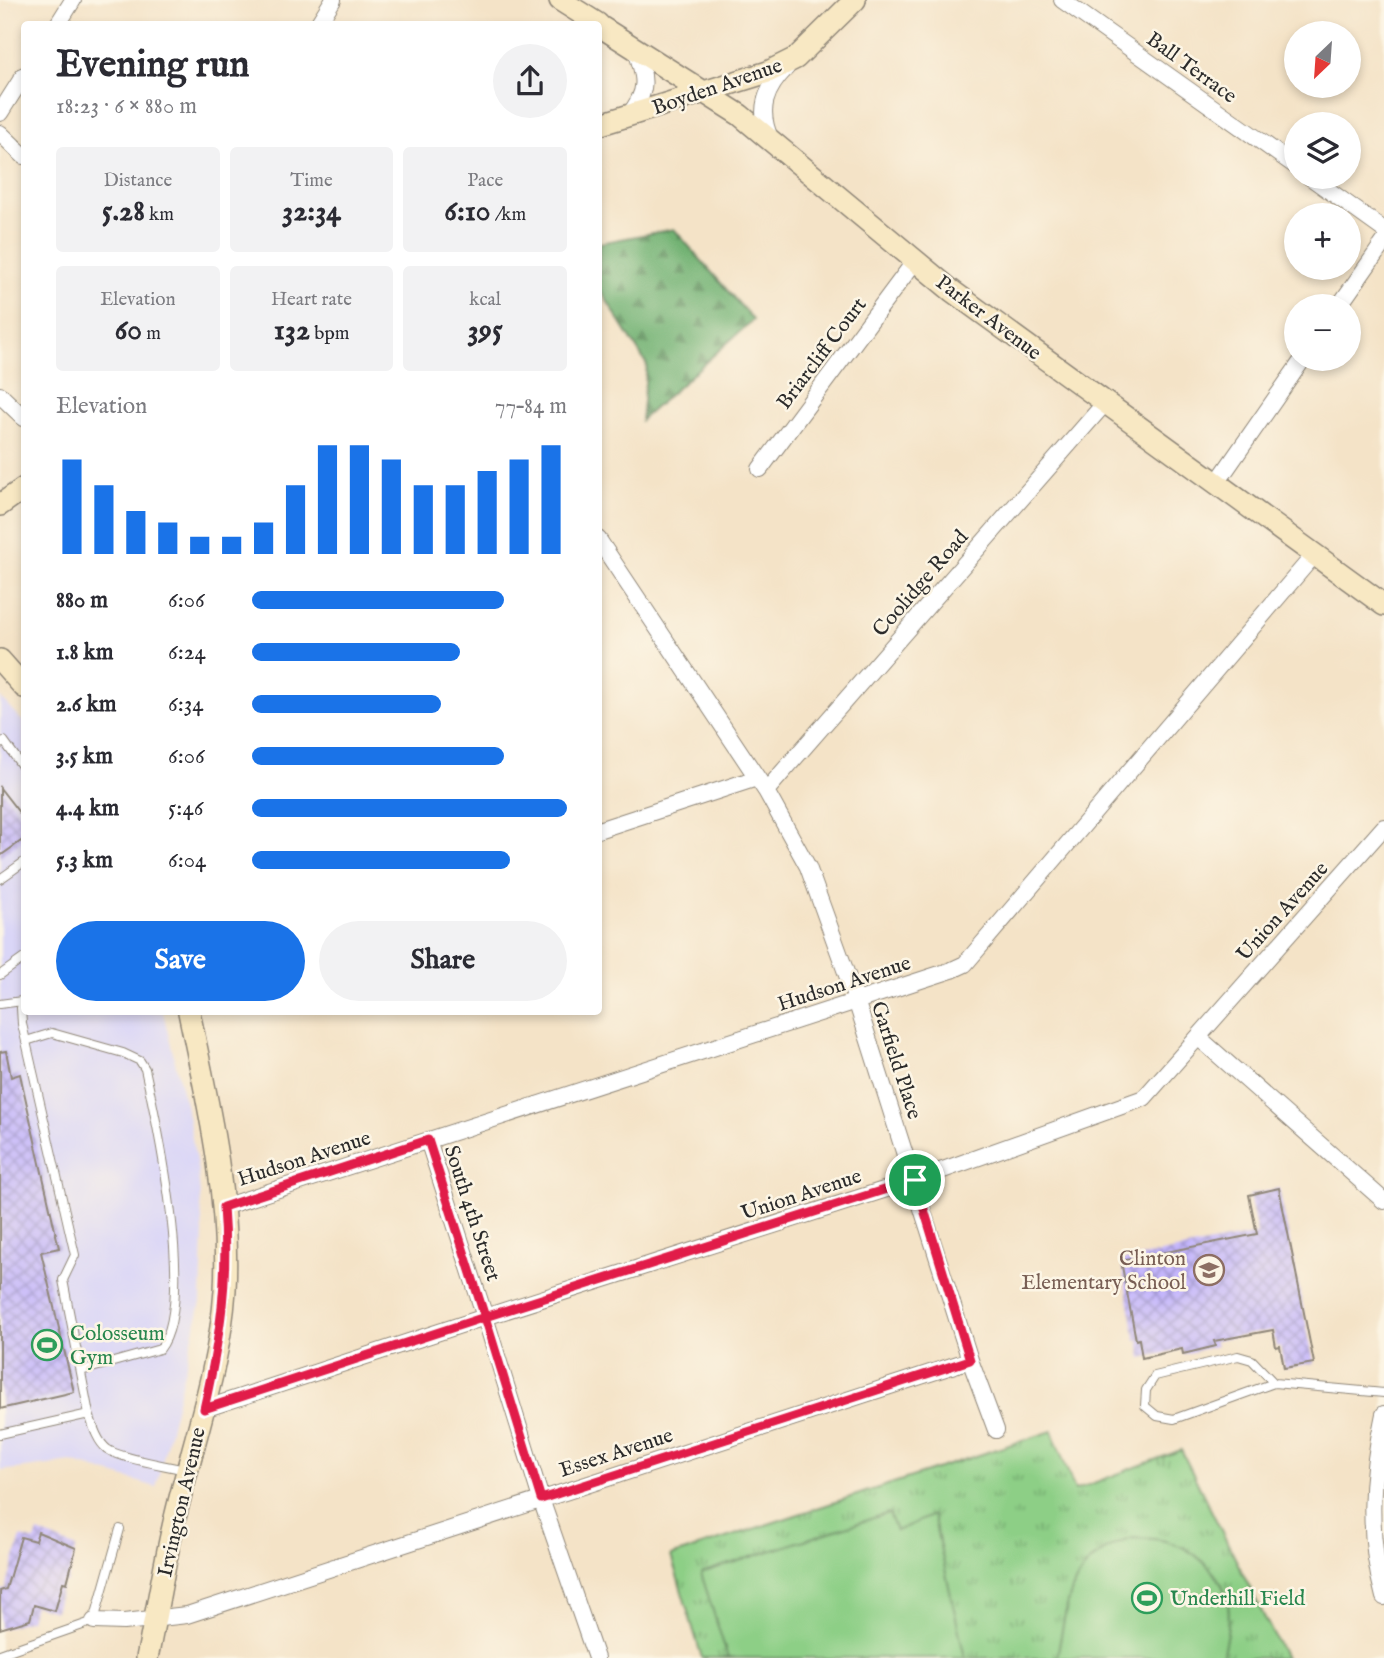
<!DOCTYPE html>
<meta charset="utf-8">
<style>
body{margin:0;font-family:"IM FELL English",serif;background:#f2f2f3;color:#2b2b33;height:100vh;display:flex;flex-direction:column;font-size:26px;white-space:nowrap}
*{box-sizing:border-box;margin:0}
p{font-size:23px;color:#7c7c81}
.icon{flex:none;width:38px;height:38px;fill:none;stroke:currentColor;stroke-width:2;stroke-linecap:round;stroke-linejoin:round}
.map{position:relative;flex:1;overflow:hidden}
.panel{position:absolute;left:21px;top:21px;width:581px;height:994px;display:flex;flex-direction:column;background:#fff;border-radius:7px;box-shadow:0 4px 10px #0003}
.panel>*{flex:none}
.needle{width:46px;rotate:205deg}
.controls{position:absolute;left:1284px;top:21px;display:grid;gap:14px}
.controls a{display:grid;place-items:center;width:77px;height:77px;border-radius:50%;background:#fff;box-shadow:0 4px 10px #0003;font-size:35px}
.pin{position:absolute;display:grid;place-items:center;width:60px;height:60px;color:#fff;margin:-30px;border:4px solid #fff;border-radius:50%;box-shadow:0 2px 7px #0007}
.round{display:grid;place-items:center;flex:none;width:74px;height:74px;border-radius:37px;background:#f2f2f3}
.summary{display:flex;align-items:center;justify-content:space-between;height:119px;padding:0 35px}
h1{font-size:38px;font-weight:700;line-height:52px}
.figures{display:grid;grid-template-columns:repeat(3,1fr);gap:10px;height:119px;padding:7px 35px}
.figures div{display:grid;align-content:center;border-radius:7px;background:#f2f2f3;text-align:center}
.figures b{font-size:30px;font-weight:700}
.figures small{font-size:19px;font-weight:400}
.figures p{font-size:19px}
.chart{height:196px;padding:14px 35px}
.chart p{display:flex;justify-content:space-between}
.chart svg{width:100%;height:126px;margin-top:7px;stroke:#1a73e8;stroke-width:6}
.button{display:flex;gap:14px;margin-top:auto;padding:14px 35px}
.button a{flex:1;height:80px;border-radius:42px;background:#1a73e8;color:#fff;font-size:28px;font-weight:700;line-height:80px;text-align:center}
.button a+a{background:#f2f2f3;color:#2b2b33}
ul{padding:0 35px;list-style:none;font-size:23px}
li{display:grid;grid-template-columns:112px 84px 1fr;align-items:center;height:52px}
li i{height:18px;border-radius:9px;background:#1a73e8}
.map>svg:first-child{display:block}
.built{fill:#dad6f7}
.forest{fill:url(#forest-firs);stroke:#4e6e4f;stroke-width:2}
.park{fill:url(#park-tufts);stroke:#5c7d58;stroke-width:2}
.pitch{fill:#8dcf86;stroke:#5c7d58;stroke-width:2}
.building{fill:url(#building-cross-hatch)}
.lines{fill:none;stroke-linecap:round;stroke-linejoin:round}
.lane-casing{stroke:#908779;stroke-width:10}
.street-casing{stroke:#908779;stroke-width:18}
.secondary-casing{stroke:#908779;stroke-width:24}
.lane{stroke:#fff;stroke-width:8}
.street{stroke:#fff;stroke-width:16}
.secondary{stroke:#f8e8c3;stroke-width:21}
.route-casing{stroke:#fff;stroke-width:14}
.route{stroke:#e11d48;stroke-width:9}
.labels{text-anchor:middle;stroke-width:5;stroke-linejoin:round;paint-order:stroke}
.street-label{font-size:21px;fill:#2b2b2b;stroke:#fcf5e5}
.education-label{font-size:21px;fill:#785e54;stroke:#fcf5e5;text-anchor:end}
.leisure-label{font-size:21px;fill:#27864d;stroke:#fcf5e5;text-anchor:start}
</style>
<div class="map">
<svg width="1384" height="1658" viewBox="0 0 1384 1658">
<defs>
<pattern id="forest-firs" width="22" height="20" patternUnits="userSpaceOnUse" patternTransform="scale(1.75)"><rect width="22" height="20" fill="#72b273"/><path d="M5 1l3.5 6h-7zM16 11l3.5 6h-7z" fill="#5e915f"/></pattern>
<pattern id="park-tufts" width="24" height="20" patternUnits="userSpaceOnUse" patternTransform="scale(1.75)"><rect width="24" height="20" fill="#8dcf86"/><path d="M3 7l-1-3M5 7V3M7 7l1-3M15 17l-1-3M17 17v-4M19 17l1-3" fill="none" stroke="#73a86e"/></pattern>
<pattern id="building-cross-hatch" width="8" height="8" patternUnits="userSpaceOnUse" patternTransform="scale(1.75)"><rect width="8" height="8" fill="#c4b6fc"/><path d="M0 0l8 8M0 8l8-8" fill="none" stroke="#9f94cc"/></pattern>
</defs>
<rect width="100%" height="100%" fill="#fcf5e5"/>
<filter id="ink" filterUnits="userSpaceOnUse"><feTurbulence type="fractalNoise" baseFrequency=".0143" numOctaves="2"/><feDisplacementMap in="SourceGraphic" scale="14" xChannelSelector="R" yChannelSelector="G"/><feConvolveMatrix kernelMatrix="1 2 1 2 8 2 1 2 1" color-interpolation-filters="sRGB"/></filter>
<filter id="wash" filterUnits="userSpaceOnUse"><feTurbulence type="fractalNoise" baseFrequency=".00686" numOctaves="4" result="noise"/><feDisplacementMap in="SourceGraphic" scale="28" xChannelSelector="R" yChannelSelector="G"/><feGaussianBlur stdDeviation="1.57" result="paint"/><feColorMatrix in="noise" values="0 0 0 0 0 0 0 0 0 0 0 0 0 0 0 0 0 1.4 0 .05"/><feComposite in="paint" operator="in"/></filter>
<g filter="url(#wash)">
<rect width="100%" height="100%" fill="#f4e3c7"/>
<!-- built -->
<path class="built" d="M0,697L24,723V1012H163L188,1116L198,1172L203,1232L201,1302L156,1487L72,1462L0,1471Z"/>
<!-- forest -->
<path class="forest" d="M674,229L753,320L641,420L647,365L599,288V243Z"/>
<!-- park -->
<path class="park" d="M1052,1431L1075,1490L1181,1450L1285,1658H702L671,1556Z"/>
<!-- pitch -->
<path class="pitch" d="M889,1513L896,1531L933,1515L965,1658H728L701,1573Z
M1133,1538C1143,1539 1155,1538 1165,1541C1193,1547 1224,1575 1228,1604C1231,1621 1225,1641 1222,1658H1057C1068,1600 1068,1558 1133,1538Z"/>
<g id="blocks">
<!-- building -->
<path class="building" d="M0,788L24,819V839L0,856Z
M6,1051L11,1077L20,1074L59,1248L41,1252L74,1392L0,1409V1052Z
M1279,1188L1314,1363L1284,1368L1280,1346L1276,1347L1273,1330L1214,1341L1216,1346L1183,1354L1182,1349L1142,1358L1139,1339L1136,1340L1121,1261L1257,1234L1249,1195Z
M38,1532L76,1548L67,1583L63,1582L55,1611L34,1605L30,1620L0,1629V1591L6,1589L21,1537L35,1541Z"/>
</g>
</g>
<g filter="url(#ink)">
<use href="#blocks" fill-opacity="0" stroke="#908779" stroke-width="2"/>
<g class="lines">
<!-- lane casing -->
<g class="lane-casing">
<path id="lane" d="M0,744L4,741L24,769
M0,879L24,862
M0,975L24,958
M24,999L21,1008L22,1024L75,1255L63,1280L89,1414C93,1426 97,1441 107,1449C121,1459 166,1465 185,1470
M0,1004L22,1001
M26,1041L52,1033L123,1053L140,1061L145,1069C158,1127 196,1303 160,1349L81,1371
M1274,1383L1252,1360L1238,1356L1155,1376L1146,1390L1145,1406L1157,1416L1174,1419L1274,1383L1384,1393
M0,1434L89,1414
M0,1654L94,1621L120,1529"/>
</g>
<!-- street casing -->
<g class="street-casing">
<path id="street" d="M1062,0L1297,167
M58,24L73,0
M318,24L333,0
M0,113L24,75
M628,116C649,91 646,78 635,48
M0,133L24,156
M771,140C757,110 765,89 787,67
M1310,177L1384,230
M1339,306L1384,242
M0,395L24,418
M760,469L915,261
M1216,484L1303,359
M598,539L766,791L808,867L856,1000L970,1360L996,1430
M766,791L1105,403
M598,830L757,778
M1198,1037L1384,1201
M428,1140L485,1317L541,1499L596,1658
M223,1207L952,970L965,964L1314,555
M204,1409L485,1317L915,1180L1144,1098L1384,827
M1384,1414C1370,1477 1367,1534 1384,1597
M94,1621L124,1622L187,1615L970,1360"/>
</g>
<!-- secondary casing -->
<g class="secondary-casing">
<path id="secondary" d="M560,0L598,24
M598,25L740,115L952,291L1384,605
M598,125L768,72L796,58L855,0
M0,505L24,488
M0,660L24,687
M147,1658C157,1611 164,1564 175,1518C193,1442 220,1367 225,1290C230,1196 208,1103 189,1012"/>
</g>
<!-- lane -->
<use href="#lane" class="lane"/>
<!-- street -->
<use href="#street" class="street"/>
<!-- secondary -->
<use href="#secondary" class="secondary"/>
</g>
</g>
<g class="lines" filter="url(#ink)">
<!-- route casing -->
<g class="route-casing">
<path id="route" d="M915,1180L485,1317L204,1409C220,1337 229,1282 223,1207L428,1140L485,1317L541,1499L970,1360L915,1180"/>
</g>
<!-- route -->
<use href="#route" class="route"/>
</g>
<!-- icons -->
<defs>
<g id="school-ring" transform="scale(1.575)"><circle r="9.5" fill="#fcf5e5" stroke="#8d6e63" stroke-width="1.5"/><path d="M0-5L7-2L0 1L-7-2ZM-4 1L0 2.5L4 1V4Q0 6-4 4Z" fill="#8d6e63"/></g>
<g id="stadium-ring" transform="scale(1.575)"><circle r="9.5" fill="#fcf5e5" stroke="#2e9e5b" stroke-width="1.5"/><path d="M0-5a6.5 5 0 1 0 0 10a6.5 5 0 1 0 0-10ZM-3.5-1.8h7v3.6h-7Z" fill="#2e9e5b"/></g>
</defs>
<g fill-rule="evenodd">
<use href="#school-ring" x="1209" y="1270"/>
<use href="#stadium-ring" x="47" y="1345"/>
<use href="#stadium-ring" x="1147" y="1598"/>
</g>
<g class="labels">
<!-- street labels -->
<g class="street-label">
<text transform="translate(1192 67) rotate(36)" y="7">Ball Terrace</text>
<text transform="translate(717 86) rotate(-19)" y="7">Boyden Avenue</text>
<text transform="translate(989 317) rotate(37)" y="7">Parker Avenue</text>
<text transform="translate(821 353) rotate(-53)" y="7">Briarcliff Court</text>
<text transform="translate(920 583) rotate(-49)" y="7">Coolidge Road</text>
<text transform="translate(1282 911) rotate(-48)" y="7">Union Avenue</text>
<text transform="translate(844 983) rotate(-18)" y="7">Hudson Avenue</text>
<text transform="translate(897 1060) rotate(72)" y="7">Garfield Place</text>
<text transform="translate(304 1158) rotate(-18)" y="7">Hudson Avenue</text>
<text transform="translate(801 1194) rotate(-18)" y="7">Union Avenue</text>
<text transform="translate(473 1213) rotate(72)" y="7">South 4th Street</text>
<text transform="translate(616 1452) rotate(-18)" y="7">Essex Avenue</text>
<text transform="translate(181 1502) rotate(-77)" y="7">Irvington Avenue</text>
</g>
<!-- education labels -->
<g class="education-label">
<text x="1186" y="1265">Clinton<tspan x="1186" dy="24">Elementary School</tspan></text>
</g>
<!-- leisure labels -->
<g class="leisure-label">
<text x="70" y="1340">Colosseum<tspan x="70" dy="24">Gym</tspan></text>
<text x="1170" y="1605">Underhill Field</text>
</g>
</g>
</svg>
<div class="controls">
<a><svg class="needle" viewBox="-14 -14 28 28"><path d="M0-13l5 13h-10z" fill="#e53935"/><path d="M0 13l5-13h-10z" fill="#7c7c81"/></svg></a>
<a><svg class="icon" aria-label="layers" viewBox="0 0 24 24"><path d="M12 4l9 5-9 5-9-5zM3 14l9 5 9-5"/></svg></a>
<a>+</a>
<a>−</a>
</div>
<div class="pin" style="left:915px;top:1180px;background:#1e9e55"><svg class="icon" aria-label="arrive" viewBox="0 0 24 24"><path d="M6 21V4h12l-3 4 3 4H6"/></svg></div>
<section class="panel">
<div class="summary"><div><h1>Evening run</h1><p>18:23 · 6 × 880 m</p></div><a class="round"><svg class="icon" aria-label="share" viewBox="0 0 24 24"><path d="M12 15V3M7 8l5-5 5 5M5 13v7h14v-7"/></svg></a></div>
<div class="figures">
<div><p>Distance</p><b>5.28<small> km</small></b></div>
<div><p>Time</p><b>32:34</b></div>
<div><p>Pace</p><b>6:10<small> /km</small></b></div>
</div>
<div class="figures">
<div><p>Elevation</p><b>60<small> m</small></b></div>
<div><p>Heart rate</p><b>132<small> bpm</small></b></div>
<div><p>kcal</p><b>395</b></div>
</div>
<div class="chart"><p><span>Elevation</span>77–84 m</p>
<svg viewBox="0 0 160 44" preserveAspectRatio="none"><path d="M5 44V11M15 44V20M25 44V29M35 44V33M45 44V38M55 44V38M65 44V33M75 44V20M85 44V6M95 44V6M105 44V11M115 44V20M125 44V20M135 44V15M145 44V11M155 44V6"/></svg>
</div>
<ul>
<li><b>880 m</b>6:06<i style="width:80%"></i></li>
<li><b>1.8 km</b>6:24<i style="width:66%"></i></li>
<li><b>2.6 km</b>6:34<i style="width:60%"></i></li>
<li><b>3.5 km</b>6:06<i style="width:80%"></i></li>
<li><b>4.4 km</b>5:46<i style="width:100%"></i></li>
<li><b>5.3 km</b>6:04<i style="width:82%"></i></li>
</ul>
<div class="button"><a>Save</a><a>Share</a></div>
</section>
</div>
